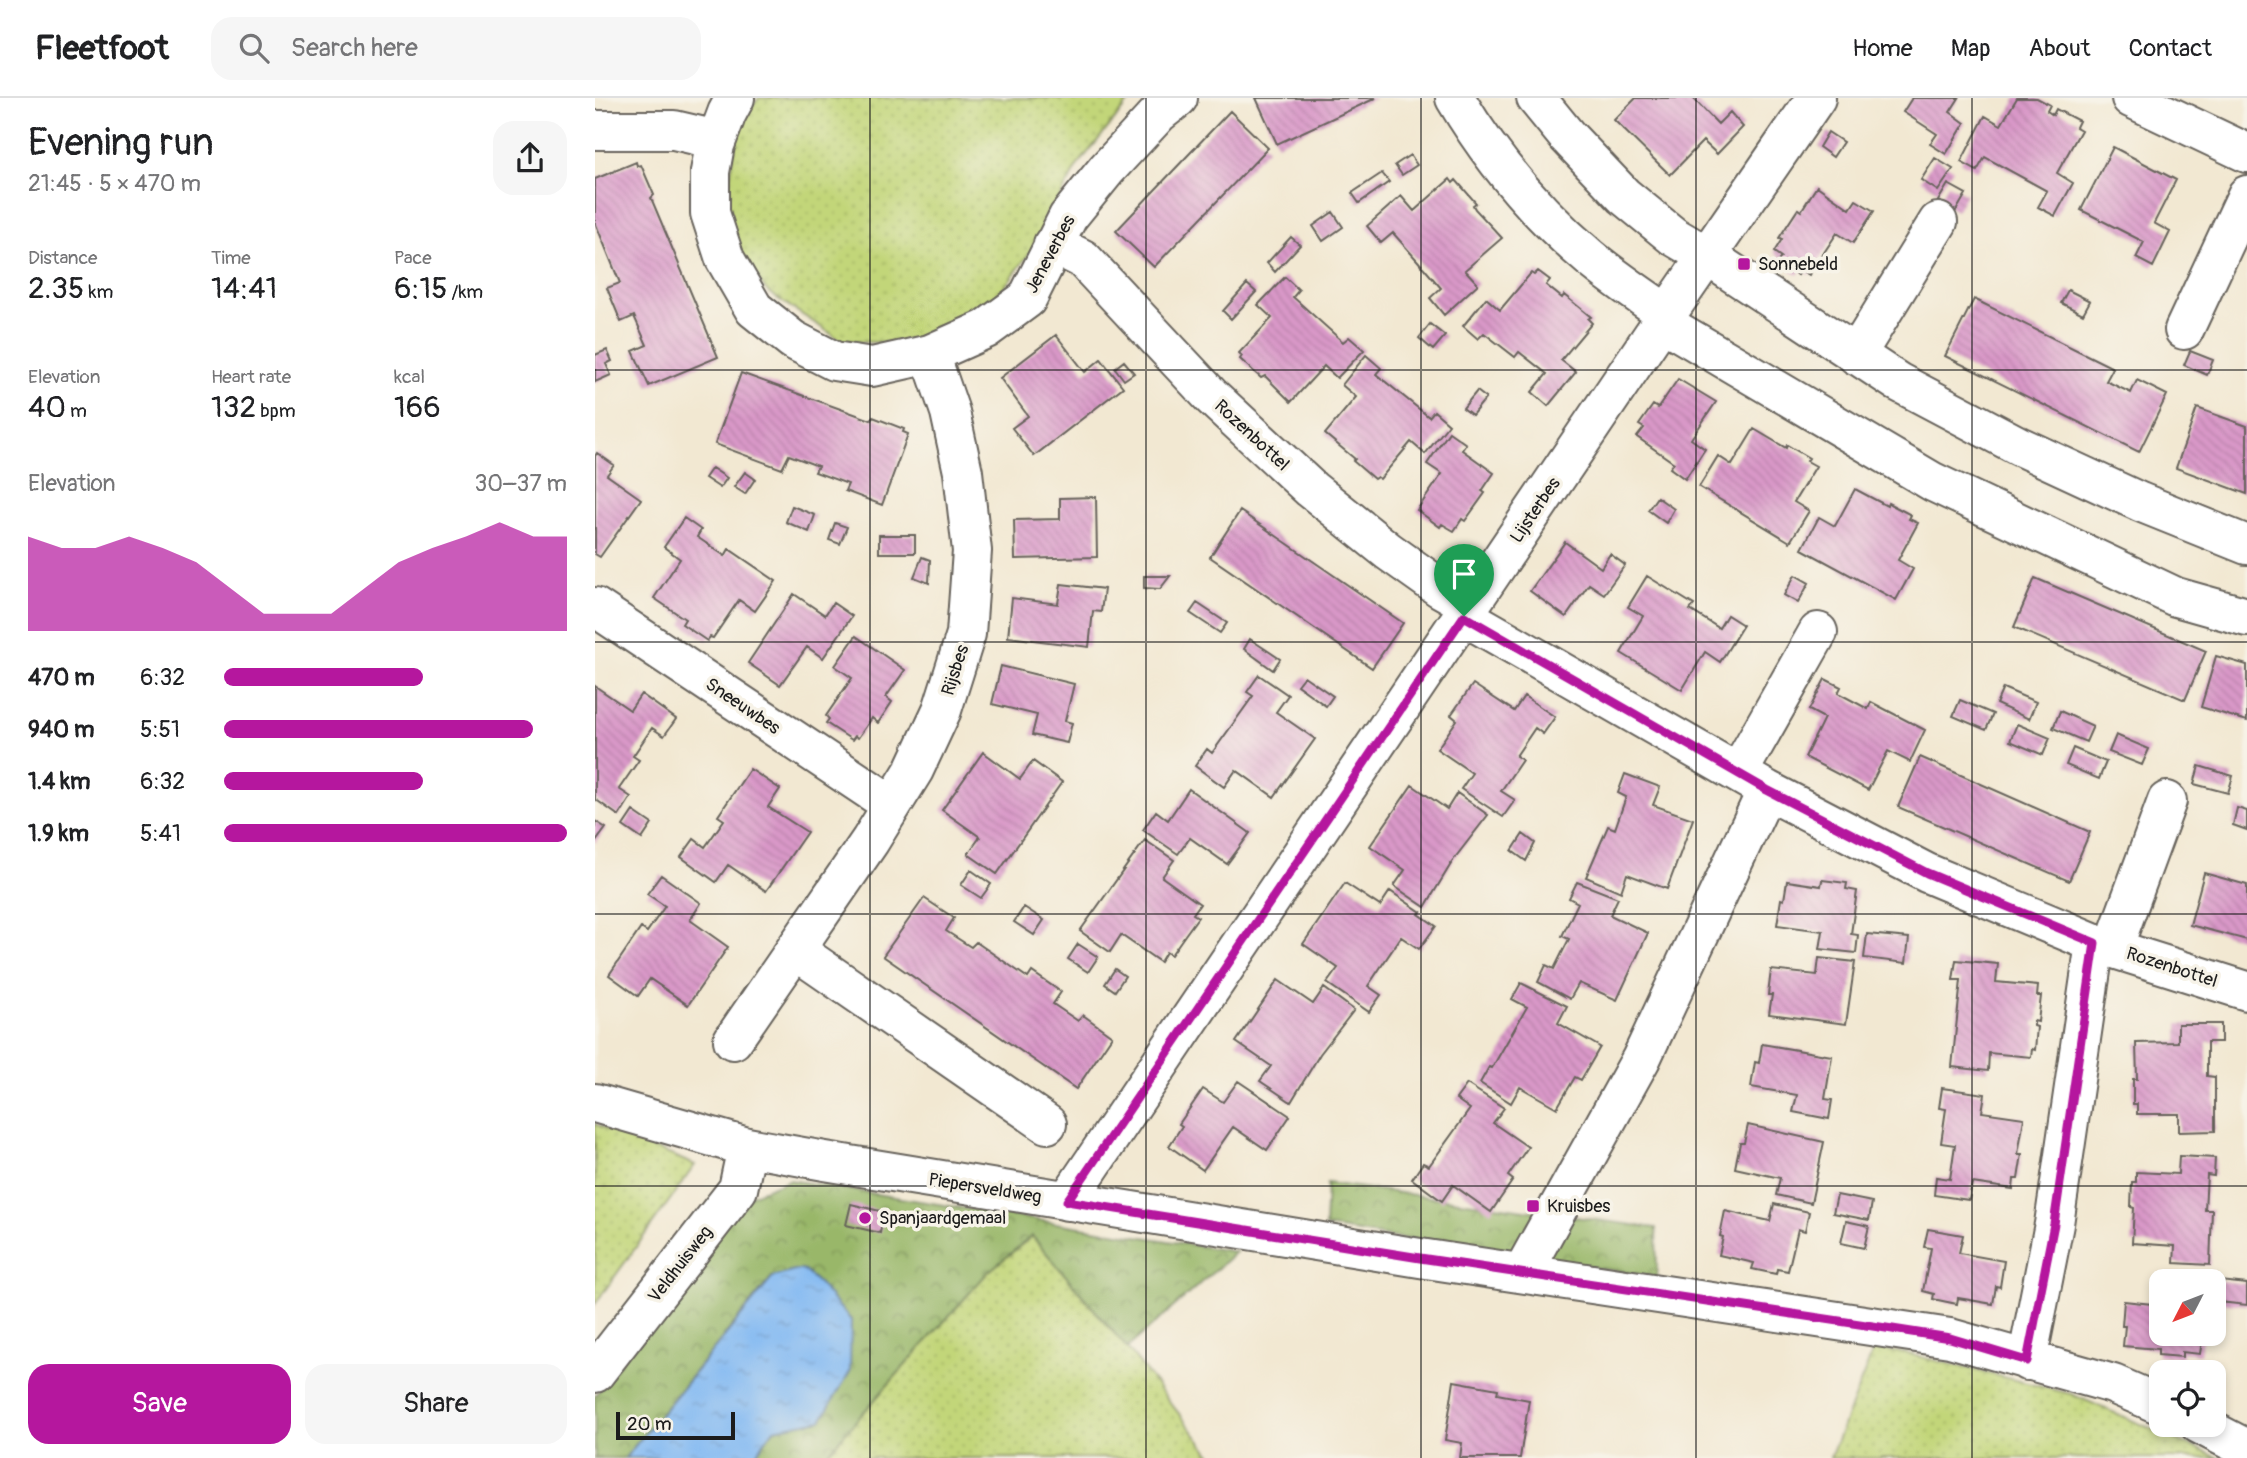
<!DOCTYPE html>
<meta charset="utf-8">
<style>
body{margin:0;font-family:Pangolin,sans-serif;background:#f6f6f6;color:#202124;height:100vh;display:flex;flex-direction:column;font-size:26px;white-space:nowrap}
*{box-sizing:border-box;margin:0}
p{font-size:23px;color:#757577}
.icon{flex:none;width:38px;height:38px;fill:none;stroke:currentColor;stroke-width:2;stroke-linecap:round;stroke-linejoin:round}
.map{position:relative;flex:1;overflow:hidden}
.drawer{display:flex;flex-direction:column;background:#fff;width:595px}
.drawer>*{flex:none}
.needle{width:46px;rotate:228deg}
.controls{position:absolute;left:1554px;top:1171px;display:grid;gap:14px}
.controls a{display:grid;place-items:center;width:77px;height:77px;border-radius:14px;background:#fff;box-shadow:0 4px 10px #0003;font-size:35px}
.scale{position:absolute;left:21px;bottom:18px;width:119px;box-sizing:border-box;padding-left:7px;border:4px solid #1c1c1c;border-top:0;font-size:19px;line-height:24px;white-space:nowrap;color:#1c1c1c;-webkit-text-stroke:5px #f7f3e8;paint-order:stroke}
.pin{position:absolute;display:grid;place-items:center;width:60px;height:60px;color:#fff;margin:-72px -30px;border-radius:50% 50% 50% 0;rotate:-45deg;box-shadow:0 0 7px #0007}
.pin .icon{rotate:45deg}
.round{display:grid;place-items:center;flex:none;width:74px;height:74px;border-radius:21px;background:#f6f6f6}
.overview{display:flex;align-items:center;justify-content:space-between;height:119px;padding:0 28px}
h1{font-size:38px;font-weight:600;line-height:52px}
.figures{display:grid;grid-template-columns:repeat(3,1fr);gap:10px;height:119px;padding:7px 28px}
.figures div{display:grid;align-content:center}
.figures b{font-size:30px;font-weight:600}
.figures small{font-size:19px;font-weight:400}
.figures p{font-size:19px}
.chart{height:196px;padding:14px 28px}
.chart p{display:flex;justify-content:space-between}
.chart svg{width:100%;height:126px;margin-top:7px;fill:#b5179e;opacity:.7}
.action{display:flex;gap:14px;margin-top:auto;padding:14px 28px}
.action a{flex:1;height:80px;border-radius:21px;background:#b5179e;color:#fff;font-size:28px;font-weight:600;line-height:80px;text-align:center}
.action a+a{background:#f6f6f6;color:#202124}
ul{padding:0 28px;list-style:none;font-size:23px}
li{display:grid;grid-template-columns:112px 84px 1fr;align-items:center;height:52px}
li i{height:18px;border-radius:9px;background:#b5179e}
header{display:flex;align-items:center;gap:42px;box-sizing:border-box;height:98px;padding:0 35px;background:#fff;border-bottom:2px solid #e0e0e0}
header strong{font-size:33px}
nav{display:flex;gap:38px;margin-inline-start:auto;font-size:24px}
.search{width:490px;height:63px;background:#f6f6f6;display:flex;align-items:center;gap:18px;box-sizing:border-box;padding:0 24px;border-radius:21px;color:#757577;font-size:26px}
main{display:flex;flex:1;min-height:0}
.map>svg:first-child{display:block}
.grass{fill:url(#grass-dots);stroke:#6f794a;stroke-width:2}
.forest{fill:url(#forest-crowns);stroke:#5a6a42;stroke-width:2}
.water{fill:url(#water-ripples);stroke:#506a87;stroke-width:2}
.building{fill:url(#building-back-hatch)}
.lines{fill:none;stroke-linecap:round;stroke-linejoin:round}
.minor-casing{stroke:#67635c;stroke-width:42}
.minor{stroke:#fff;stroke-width:38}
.route-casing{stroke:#fff;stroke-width:14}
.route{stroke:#b5179e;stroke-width:9}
.grid{fill:none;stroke:#1c1c1c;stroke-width:2;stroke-opacity:0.55}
.poi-dot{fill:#b5179e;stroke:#f7f3e8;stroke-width:2.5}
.labels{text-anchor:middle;stroke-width:7;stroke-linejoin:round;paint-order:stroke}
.street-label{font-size:18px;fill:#1c1c1c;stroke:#f7f3e8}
.poi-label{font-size:18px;fill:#1c1c1c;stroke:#f7f3e8;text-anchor:start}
</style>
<header>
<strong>Fleetfoot</strong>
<div class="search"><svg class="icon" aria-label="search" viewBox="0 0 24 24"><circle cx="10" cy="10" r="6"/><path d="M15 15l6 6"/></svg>Search here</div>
<nav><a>Home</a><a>Map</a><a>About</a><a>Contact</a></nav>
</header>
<main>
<section class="drawer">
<div class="overview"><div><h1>Evening run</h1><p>21:45 · 5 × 470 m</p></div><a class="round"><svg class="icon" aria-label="share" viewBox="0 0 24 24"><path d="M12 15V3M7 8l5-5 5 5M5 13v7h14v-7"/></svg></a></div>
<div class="figures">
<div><p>Distance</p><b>2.35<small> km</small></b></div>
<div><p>Time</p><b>14:41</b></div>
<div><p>Pace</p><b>6:15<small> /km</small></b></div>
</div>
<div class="figures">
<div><p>Elevation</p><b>40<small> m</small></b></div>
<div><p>Heart rate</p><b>132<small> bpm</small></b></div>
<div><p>kcal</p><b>166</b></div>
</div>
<div class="chart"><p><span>Elevation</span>30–37 m</p>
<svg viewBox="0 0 160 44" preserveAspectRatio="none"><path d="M0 44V11L10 15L20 15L30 11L40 15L50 20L60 29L70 38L80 38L90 38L100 29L110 20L120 15L130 11L140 6L150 11L160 11V44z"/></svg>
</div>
<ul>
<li><b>470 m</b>6:32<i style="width:58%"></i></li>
<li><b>940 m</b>5:51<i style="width:90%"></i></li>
<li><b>1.4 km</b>6:32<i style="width:58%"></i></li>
<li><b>1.9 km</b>5:41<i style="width:100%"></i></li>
</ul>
<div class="action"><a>Save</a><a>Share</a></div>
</section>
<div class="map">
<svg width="1652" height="1360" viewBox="0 0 1652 1360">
<defs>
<pattern id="grass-dots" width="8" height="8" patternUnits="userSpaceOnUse" patternTransform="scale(1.75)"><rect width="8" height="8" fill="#c2d679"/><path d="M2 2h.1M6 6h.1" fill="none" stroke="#a6b768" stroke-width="1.8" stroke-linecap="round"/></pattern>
<pattern id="forest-crowns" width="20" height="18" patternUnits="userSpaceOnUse" patternTransform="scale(1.75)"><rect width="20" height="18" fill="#99b769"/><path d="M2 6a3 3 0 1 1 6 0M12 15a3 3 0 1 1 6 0" fill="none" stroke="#7c9456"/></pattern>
<pattern id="water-ripples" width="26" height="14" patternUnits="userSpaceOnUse" patternTransform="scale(1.75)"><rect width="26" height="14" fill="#83b9f2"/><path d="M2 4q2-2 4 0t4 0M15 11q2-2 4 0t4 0" fill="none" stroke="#719ecf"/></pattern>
<pattern id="building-back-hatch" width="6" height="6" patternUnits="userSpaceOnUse" patternTransform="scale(1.75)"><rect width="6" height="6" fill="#d998c8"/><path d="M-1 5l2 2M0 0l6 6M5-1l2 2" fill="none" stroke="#ba82ab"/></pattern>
</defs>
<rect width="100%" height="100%" fill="#f7f3e8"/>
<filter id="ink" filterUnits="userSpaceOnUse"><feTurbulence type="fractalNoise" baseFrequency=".0143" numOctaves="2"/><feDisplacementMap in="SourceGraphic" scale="14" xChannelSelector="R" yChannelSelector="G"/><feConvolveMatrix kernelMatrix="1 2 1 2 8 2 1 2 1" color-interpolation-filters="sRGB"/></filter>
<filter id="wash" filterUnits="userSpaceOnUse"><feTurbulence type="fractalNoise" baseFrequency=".00686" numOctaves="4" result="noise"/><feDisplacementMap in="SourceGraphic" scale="28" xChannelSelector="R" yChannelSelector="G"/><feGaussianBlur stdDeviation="1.57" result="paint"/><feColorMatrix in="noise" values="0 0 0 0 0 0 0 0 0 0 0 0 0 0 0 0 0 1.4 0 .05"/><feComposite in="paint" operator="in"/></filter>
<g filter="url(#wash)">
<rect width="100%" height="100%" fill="#f2e8d2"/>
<!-- grass -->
<path class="grass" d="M164,0H537L482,68L437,152L393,211L326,246L247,243L173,194L145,160L131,103L144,25Z
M0,1026L100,1067L0,1206Z
M437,1138L532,1250L619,1360H228L393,1174Z
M1279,1251L1310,1255L1476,1296L1624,1360H1235Z"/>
<!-- forest -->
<path class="forest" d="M194,1082L641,1154L532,1250L437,1138L393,1174L228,1360H158L179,1331L226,1322L256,1222L223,1185L207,1171L177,1179L30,1360H0V1298L140,1111L158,1096Z
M732,1085L1061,1130L1062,1179L730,1129Z"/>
<!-- water -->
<path class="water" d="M207,1171L223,1185L256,1222L255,1274L226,1322L179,1331L158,1360H30L178,1179Z"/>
<g id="blocks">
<!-- building -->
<path class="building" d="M661,0H781L682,46Z
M1041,0H1098L1123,26L1135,14L1148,29L1122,56L1108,43L1075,77L1019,22Z
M1317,0H1364L1355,14L1370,25L1351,56L1335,46L1342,36L1308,14Z
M1422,0H1442L1455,7L1452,13L1458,17L1461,11L1484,23L1481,29L1486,32L1462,75L1478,85L1460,118L1443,109L1452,93L1390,59L1382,73L1366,64L1390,18L1406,27Z
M635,13L673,50L559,169L521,133Z
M1233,34L1248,44L1238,59L1224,49Z
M1518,49L1581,82L1559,125L1575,134L1558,169L1541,160L1549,144L1486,112Z
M815,57L822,67L807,77L800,67Z
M1340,60L1358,71L1343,93L1326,82Z
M41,64L42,68L46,67L59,97L56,100L123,259L54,288L38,253L52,247L39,218L26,224L12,190L25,185L0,124V81Z
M787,75L794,84L764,105L757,95Z
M855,81L858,85L861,82L881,105L878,107L880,111L907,140L870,172L883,186L849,217L835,200L846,190L822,162L798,135L786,145L772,128L806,98L819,113Z
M1353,86L1371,96L1361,113L1343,103Z
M1222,88L1255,111L1261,102L1279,113L1258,145L1242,135L1214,177L1206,172L1203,177L1183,164L1186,159L1179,154L1187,141L1184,140L1203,111L1206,113Z
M738,114L748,129L728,143L718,128Z
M696,139L705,147L680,174L672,165Z
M943,173L955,182L951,187L967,200L969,197L996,219L993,221L997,225L966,262L981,274L953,308L937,294L952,276L924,254L920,259L889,235L883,241L868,228L891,200L905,212L936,175L939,177Z
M690,179L704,192L698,199L748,244L754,239L769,252L742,280L729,268L696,304L670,278L666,280L645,261L647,258L644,255L677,220L663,207Z
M652,186L661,194L636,221L628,213Z
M1473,192L1495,203L1488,216L1466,205Z
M1379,201L1518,270L1511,283L1536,295L1542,282L1572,297L1544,354L1350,258Z
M835,226L850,238L838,252L824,240Z
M461,237L490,274L506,261L528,289L439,358L417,330L433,318L405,280Z
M12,252L17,263L11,266L16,277L0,284V257Z
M1595,253L1618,262L1612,277L1589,267Z
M771,257L786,270L781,276L834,319L839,313L854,326L830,356L816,344L785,381L782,379L779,381L758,363L760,361L730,336L761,299L747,287Z
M529,263L539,275L529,282L520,270Z
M146,275L276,322L278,319L309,331L308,334L313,336L287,407L250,393L253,386L220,374L223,368L194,357L187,371L120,346Z
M1083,281L1121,304L1096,341L1110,351L1090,381L1075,370L1079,365L1042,339L1049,330L1044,327L1058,307L1063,310Z
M882,293L891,300L877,317L868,310Z
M1602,310L1652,328V396L1581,370Z
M1159,331L1191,350L1192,347L1214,360L1212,363L1221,368L1199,404L1214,413L1195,444L1104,389L1123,358L1137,367Z
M854,334L871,346L867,352L899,375L887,393L890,395L870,423L867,421L859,433L847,426L845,429L822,412L847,376L832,366Z
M2,355L19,367L12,377L46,401L5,459L0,456V358Z
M117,370L132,380L125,390L110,380Z
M150,374L160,381L150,396L139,389Z
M1260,391L1292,408L1293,405L1316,417L1314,421L1323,425L1303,462L1318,471L1301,502L1207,451L1224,419L1240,428Z
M501,399L502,459L420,461L419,422L465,421V400Z
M1062,399L1079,411L1071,425L1053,412Z
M197,408L220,417L214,434L191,424Z
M645,413L808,525L777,570L615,459Z
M89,420L106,432L102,439L130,458L134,451L181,483L160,513L144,502L118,540L115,539L112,543L87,526L90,521L59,500L85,461L69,449Z
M240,425L252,429L245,446L234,442Z
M284,437H320V455H284Z
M970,444L1006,470L1015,456L1030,467L1009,496L994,486L971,519L935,493Z
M327,459L335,462L334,485L319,479Z
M1200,477L1214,485L1203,505L1189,497Z
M549,478H575L565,491L549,490Z
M1052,478L1099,507L1095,512L1124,530L1132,517L1148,527L1125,564L1110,554L1087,592L1026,555L1048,518L1033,509Z
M1440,480L1611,553L1590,602L1419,529Z
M466,486L509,491L506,514L498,513L494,549L413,539L417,500L463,506Z
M199,496L230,517L238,505L257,518L228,560L212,549L185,587L153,565Z
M602,505L632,525L625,535L595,515Z
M261,538L310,572L291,599L297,604L283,625L277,620L263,640L260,638L257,642L231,625L234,621L231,618L257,580L240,568Z
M655,541L685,561L678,572L649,551Z
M1621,558L1652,567V623L1606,609Z
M406,568L479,586L470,623L477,625L472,645L437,637L442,617L397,606Z
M664,577L693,597L681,614L720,641L679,699L641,672L629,689L600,668L612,651L617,655L658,598L652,594Z
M709,578L738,598L731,608L702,587Z
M1230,581L1246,589L1243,595L1273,611L1276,604L1330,632L1315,664L1293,653L1273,692L1210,659L1229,620L1214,612Z
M878,586L919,613L929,598L960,619L948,636L940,630L921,658L927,662L906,693L920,702L908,719L866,691L877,675L842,651L862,622L856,617Z
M0,588L35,612L46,596L81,621L69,638L57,630L38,658L44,662L24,691L36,699L24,718L0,701Z
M1408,590L1441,604L1434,621L1401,606Z
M1365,602L1398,616L1391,632L1358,618Z
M1465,613L1498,628L1491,644L1458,630Z
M1422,626L1455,640L1448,657L1415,643Z
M1521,637L1554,651L1547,667L1514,654Z
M1478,650L1511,664L1504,681L1471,667Z
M388,654L425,681L438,663L467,684L402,776L373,756L385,739L347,712Z
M1325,659L1495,734L1474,783L1303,709Z
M1604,668L1638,678L1633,695L1599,686Z
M155,671L185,691L173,709L212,734L171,793L133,767L121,784L86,759L99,741L110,749L129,722L123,718Z
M1030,676L1065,689L1058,707L1098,721L1072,791L1032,776L1026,794L991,779L1013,728L1020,731L1031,699L1023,695Z
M817,687L852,711L862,695L893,717L859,761L830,809L799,788L810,772L775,748Z
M594,691L655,735L632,766L595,740L583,756L548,732L561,713L573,722Z
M1642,710L1652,713V732L1638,727Z
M38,713L57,726L47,741L28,728Z
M0,723L11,730L0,745Z
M928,736L940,745L931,763L917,753Z
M550,742L579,762L567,779L605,806L598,816L603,819L590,837L576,857L571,854L565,864L526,837L515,854L485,833Z
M376,772L396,786L386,800L366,787Z
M1609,775L1652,787V842L1595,827Z
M66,777L106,805L95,822L133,849L93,907L55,881L43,898L14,877L46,830L52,834L70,808L52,796Z
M1227,782L1252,785L1251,791L1262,793L1256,836L1263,837L1261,855L1225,851L1228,833L1182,827L1186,801L1189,802L1192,783L1226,788Z
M982,784L1023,800L1015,817L1053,835L1022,902L984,885L975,901L943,884L951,867L959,871L974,841L967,838L983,805L974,800Z
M750,785L785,808L795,793L826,814L824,816L841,828L824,851L806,839L773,888L786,897L774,914L732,885L743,870L708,846Z
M329,800L359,820L351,833L376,849L381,844L433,880L437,874L466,894L458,906L483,923L488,917L517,938L481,991L288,858Z
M429,809L449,822L439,837L419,824Z
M1272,836L1314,840L1311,865L1269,860Z
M483,846L503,859L493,874L473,861Z
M1224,860L1260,864L1251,926L1174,916L1177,897H1173L1176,872L1222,877Z
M1361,862L1403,866L1401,884L1443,888L1442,898H1446L1443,924L1439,923V928L1442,929L1440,952L1437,951L1436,959L1394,955L1393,973L1357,969L1366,882H1358Z
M520,871L530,878L520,893L510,886Z
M683,882L718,906L729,890L759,912L725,956L696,1004L665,983L676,968L641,944Z
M926,885L972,908L963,925L1005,949L986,982L980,979L962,1010L925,989L916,1005L885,985L894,969L897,970L932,909L917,901Z
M1583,926H1626V944H1612V978L1620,979V1033L1584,1034V1016H1542V1006H1538V981H1542L1541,945L1583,944Z
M1167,946L1237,958L1230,1001L1237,1002L1234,1021L1198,1014L1202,997L1156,989L1160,964L1164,965Z
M643,983L695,1018L672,1052L638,1029L608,1072L574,1048L587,1028L584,1026L608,991L628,1004Z
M872,986L909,1010L898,1025L933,1049L913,1078L918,1082L896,1114L858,1087L847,1103L817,1081L828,1065L834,1068L875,1011L861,1001Z
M1347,990L1390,996L1387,1014L1429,1020L1423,1056H1427L1423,1081H1419L1418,1091L1377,1085L1374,1102L1339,1097L1341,1079L1355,1081L1360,1047L1346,1045L1351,1011L1344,1010Z
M1153,1027L1229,1044L1216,1105L1181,1097L1185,1080L1140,1070L1145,1045H1149Z
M1584,1058L1620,1060L1619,1078L1612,1077L1610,1112H1617L1615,1167L1579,1165L1580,1148L1537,1145L1539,1110L1536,1109L1537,1084H1541V1074L1583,1076Z
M1242,1097L1277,1104L1274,1122L1238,1115Z
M256,1106L289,1114L285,1135L251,1127Z
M1179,1106L1214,1114L1210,1133L1203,1131L1193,1173L1182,1171L1181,1176L1157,1171L1159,1165L1124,1157L1128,1139L1125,1138L1130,1113L1175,1123Z
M1251,1123L1274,1128L1269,1150L1246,1145Z
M1333,1131L1368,1137L1364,1155L1409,1163L1405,1189L1401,1188L1398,1206L1363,1200L1362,1206L1338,1201L1339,1196L1328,1193L1336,1150L1329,1149Z
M1625,1183L1652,1186V1207L1624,1204Z
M1529,1203L1566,1207V1236H1608L1605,1256L1587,1254V1259L1563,1257V1251L1528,1248L1530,1228H1527Z
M859,1283L903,1291L902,1296L934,1302L925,1360H865L867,1345L850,1342Z"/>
</g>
</g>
<g filter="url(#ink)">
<use href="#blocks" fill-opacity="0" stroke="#67635c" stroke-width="2"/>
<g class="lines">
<!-- minor casing -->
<g class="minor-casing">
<path id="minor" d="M140,0L132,15L120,47L115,74V115L130,161L159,211L198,242L239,263L277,269L335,256L391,231L432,201L473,119L512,71L564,15L583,0
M860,0C895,59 942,115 994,159C1019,180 1046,198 1072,216
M941,0L972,38L1029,98L1078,138L1112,158L1303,284L1424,348L1545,404L1652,447
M1536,0L1652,55
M0,32H79L122,42
M458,146L488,161L617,299L716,391L793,453L845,490L875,507
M1067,224L1338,384L1581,499L1652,519
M1589,232L1652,97
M1261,257L1343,124
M0,509L297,707
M869,518L1172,692L1332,775L1500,845L1652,893
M1143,675L1223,534
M1518,850L1572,703
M200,852L452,1026
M138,942L275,743L319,672L347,612L371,536L377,453L368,374L355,314L335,256
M0,1005L152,1049L230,1063L825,1160L1355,1240L1518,1286L1566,1307
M472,1103L1072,216L1221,0
M927,1175L1046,961L1172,692
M1432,1263L1459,1126L1500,845
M0,1275L143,1091L152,1049
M1604,1326L1652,1351"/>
</g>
<!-- minor -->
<use href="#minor" class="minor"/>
</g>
</g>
<g class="lines" filter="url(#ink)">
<!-- route casing -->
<g class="route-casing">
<path id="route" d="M869,518L1172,692L1332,775L1500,845L1459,1126L1432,1263L1355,1240L1291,1230L825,1160L472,1103Z"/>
</g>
<!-- route -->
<use href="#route" class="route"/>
</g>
<!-- grid -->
<path class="grid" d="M275,0V1360M551,0V1360M826,0V1360M1101,0V1360M1377,0V1360M0,272H1652M0,544H1652M0,816H1652M0,1088H1652"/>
<!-- markers -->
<g class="poi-dot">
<rect x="1142" y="159" width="14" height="14" rx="3.5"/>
<rect x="931" y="1101" width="14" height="14" rx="3.5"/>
<circle cx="270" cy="1120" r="7"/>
</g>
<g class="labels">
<!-- street labels -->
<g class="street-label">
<text transform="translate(455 156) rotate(-62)" y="6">Jeneverbes</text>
<text transform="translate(657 337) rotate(43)" y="6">Rozenbottel</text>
<text transform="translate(940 412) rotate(-56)" y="6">Lijsterbes</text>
<text transform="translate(360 572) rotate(-72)" y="6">Rijsbes</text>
<text transform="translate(148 608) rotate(34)" y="6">Sneeuwbes</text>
<text transform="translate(1577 869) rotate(18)" y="6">Rozenbottel</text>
<text transform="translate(390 1090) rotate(9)" y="6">Piepersveldweg</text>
<text transform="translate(85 1166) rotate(-52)" y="6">Veldhuisweg</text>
</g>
<!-- poi labels -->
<g class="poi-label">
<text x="1163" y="172">Sonnebeld</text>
<text x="952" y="1114">Kruisbes</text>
<text x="284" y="1126">Spanjaardgemaal</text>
</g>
</g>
</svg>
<div class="controls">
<a><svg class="needle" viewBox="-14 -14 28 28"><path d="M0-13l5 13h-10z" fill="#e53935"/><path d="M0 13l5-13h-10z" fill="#757577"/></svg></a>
<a><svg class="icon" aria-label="locate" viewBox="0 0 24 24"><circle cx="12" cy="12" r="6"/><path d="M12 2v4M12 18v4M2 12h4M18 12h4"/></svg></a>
</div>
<div class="scale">20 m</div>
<div class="pin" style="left:869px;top:518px;background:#1e9e55"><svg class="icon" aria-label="arrive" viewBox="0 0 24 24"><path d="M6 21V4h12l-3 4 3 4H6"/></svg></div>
</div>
</main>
